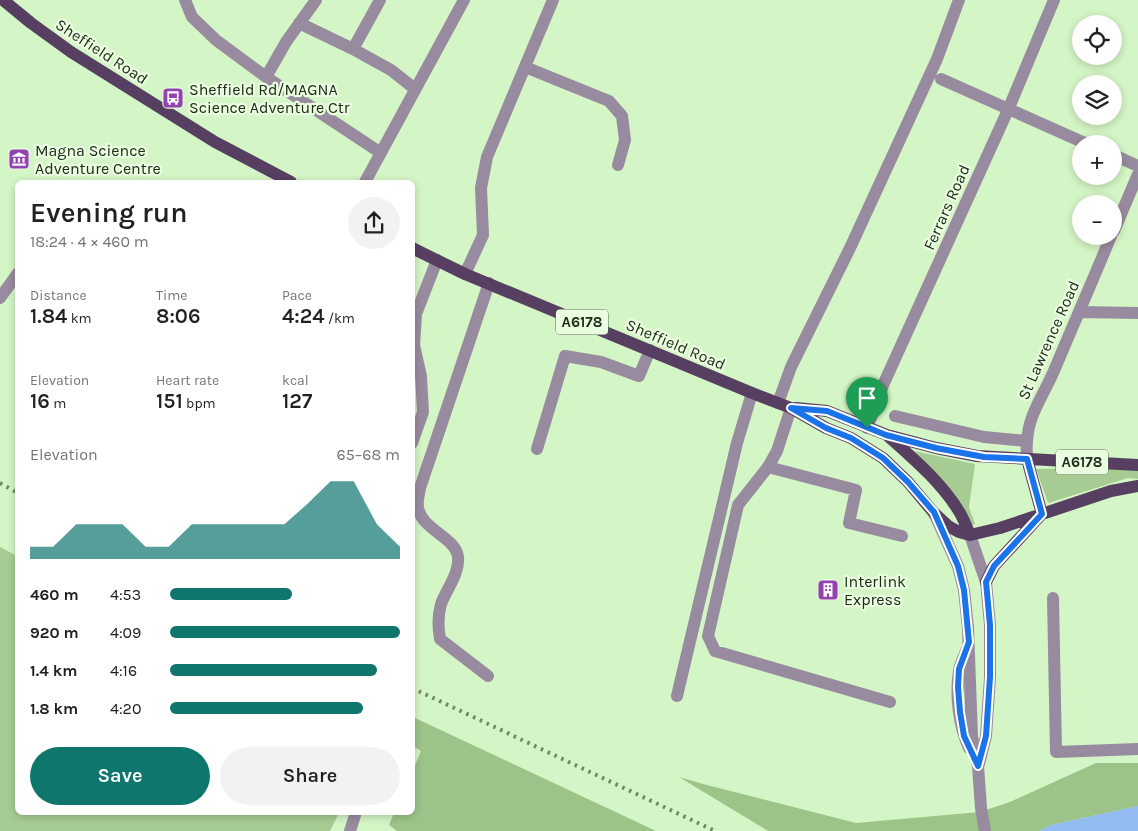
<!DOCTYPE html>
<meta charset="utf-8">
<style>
body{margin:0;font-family:Karla,sans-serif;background:#f2f2f2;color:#202124;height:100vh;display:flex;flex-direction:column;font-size:19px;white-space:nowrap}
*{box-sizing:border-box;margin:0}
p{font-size:16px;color:#757577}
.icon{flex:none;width:28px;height:28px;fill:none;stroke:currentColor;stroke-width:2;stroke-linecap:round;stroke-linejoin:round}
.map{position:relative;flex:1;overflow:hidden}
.sheet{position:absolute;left:15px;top:180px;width:400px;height:635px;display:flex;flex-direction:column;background:#fff;border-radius:8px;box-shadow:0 2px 8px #0003}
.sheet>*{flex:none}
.fabs{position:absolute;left:1072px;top:15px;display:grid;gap:10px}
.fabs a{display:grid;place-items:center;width:50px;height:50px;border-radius:50%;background:#fff;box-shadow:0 2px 8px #0003;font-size:25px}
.pin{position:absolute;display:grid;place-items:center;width:42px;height:42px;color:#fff;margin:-51px -21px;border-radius:50% 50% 50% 0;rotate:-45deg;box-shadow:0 0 5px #0007}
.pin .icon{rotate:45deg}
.round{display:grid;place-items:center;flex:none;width:52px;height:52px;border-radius:26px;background:#f2f2f2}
.overview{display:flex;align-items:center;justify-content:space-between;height:85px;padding:0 15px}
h1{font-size:28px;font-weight:600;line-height:38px}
.stats{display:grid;grid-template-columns:repeat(3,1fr);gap:8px;height:85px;padding:5px 15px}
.stats div{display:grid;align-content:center}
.stats b{font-size:21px;font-weight:600}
.stats small{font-size:14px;font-weight:400}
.stats p{font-size:14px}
.chart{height:140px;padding:10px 15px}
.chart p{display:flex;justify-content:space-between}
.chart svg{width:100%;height:90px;margin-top:5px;fill:#0f766e;opacity:.7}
.action{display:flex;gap:10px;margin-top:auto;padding:10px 15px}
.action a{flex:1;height:58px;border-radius:30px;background:#0f766e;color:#fff;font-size:20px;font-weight:600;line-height:58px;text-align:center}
.action a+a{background:#f2f2f2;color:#202124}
ul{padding:0 15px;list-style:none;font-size:16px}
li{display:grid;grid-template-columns:80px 60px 1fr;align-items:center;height:38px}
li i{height:12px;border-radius:6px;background:#0f766e}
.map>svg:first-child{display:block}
.green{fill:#a6cc93}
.forest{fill:#9cc388}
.water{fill:#92bbf2}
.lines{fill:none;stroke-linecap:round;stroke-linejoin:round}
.minor{stroke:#998b9f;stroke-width:12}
.major{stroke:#573f61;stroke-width:12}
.rail{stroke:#708666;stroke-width:4;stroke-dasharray:2.5 5;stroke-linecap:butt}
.route-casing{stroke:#fff;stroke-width:10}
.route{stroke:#1a73e8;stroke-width:6}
.labels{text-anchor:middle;stroke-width:4.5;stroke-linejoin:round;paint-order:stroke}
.shield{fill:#eafde1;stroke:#5d6b56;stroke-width:1}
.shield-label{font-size:15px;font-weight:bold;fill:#202c1a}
.street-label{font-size:16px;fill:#202c1a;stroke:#eafde1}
.poi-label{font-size:16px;fill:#202c1a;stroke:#eafde1;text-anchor:start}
</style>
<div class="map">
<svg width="1138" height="831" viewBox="0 0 1138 831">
<rect width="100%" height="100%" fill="#d4f5c5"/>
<!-- green -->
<path class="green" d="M914,451L975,464L969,507L975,524L972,525L946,486Z
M1088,468L1138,470V479L1128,478L1048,503L1036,469Z
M0,547L17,556L18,812L339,813L330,831H0Z"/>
<!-- forest -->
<path class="forest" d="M413,717L656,831H397L389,825L394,813L412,812L413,770L421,751L413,746Z
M1096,763H1138V806L1051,825L1039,831H768L679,777L703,784L856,823L980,812L1010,802Z"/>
<!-- water -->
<path class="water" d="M1138,806V831H1039L1051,825Z"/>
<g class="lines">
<!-- minor -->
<path class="minor" d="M185,0L192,17L216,40L266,77L381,153
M380,0L353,49L391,70L415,89
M299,23L353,49
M525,67L609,101L622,116L625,140L618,165
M266,77L286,42L316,0
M941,79L1087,144
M1114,155L1138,166
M365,182L464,0
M1114,231L1138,174
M465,274L483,235L481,188L487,157L553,0
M0,298L18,273
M1079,312L1138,313
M778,403L791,367L850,248L937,59L959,0
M791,408L777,451L768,467L738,505L708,636L715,651L890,702
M895,416L984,437L1026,441
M867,428L884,383L1008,110L1054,0
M412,443L423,412L421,376L414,345L416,314L437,260
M537,449L565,356L601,362L639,376L650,350
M1027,459C1024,416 1041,403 1056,366C1074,323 1093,280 1111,236
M768,467L856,490L849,523L902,536
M934,513L958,566L964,590L968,628L972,737L978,766L981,808L985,831
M970,535L986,582L990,625V677L986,736L979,764
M1053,598L1056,752L1138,749
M967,649C964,656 960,664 959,671C955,696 959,726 969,748
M488,676L440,639C438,628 438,615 441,604C446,590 460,573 458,557C456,537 421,530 418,507C417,502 419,494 420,488L489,283
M677,696L737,443L752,393
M350,831L356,812"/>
<!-- major -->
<path class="major" d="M3,0L31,23L71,52L215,142L291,182
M412,248L465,274L752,393L791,408L826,428L851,438L883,458L908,482L934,513L948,526L959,532L970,535L1000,528L1111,491L1138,486
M796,408L827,411L887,435L936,448L977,456L1138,465
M888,436C914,459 943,484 960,513C964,520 967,528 970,535
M1027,459L1042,514
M986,582L994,566L1040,516"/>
<!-- rail -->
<path class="rail" d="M0,483L18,493
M412,688L715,831"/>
</g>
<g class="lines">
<!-- route casing -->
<g class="route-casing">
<path id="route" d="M791,408L827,411L886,435L936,448L984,457L1027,459L1042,514L994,566L986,582L990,625V677L986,736L978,766L964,736L960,712L958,687L959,669L969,642L964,590L958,566L934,512L908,482L883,458L851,438L826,428Z"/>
</g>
<!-- route -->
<use href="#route" class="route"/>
</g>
<!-- icons -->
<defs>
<g id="bus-square" transform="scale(1.125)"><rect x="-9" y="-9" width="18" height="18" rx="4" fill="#9242b1" stroke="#eafde1"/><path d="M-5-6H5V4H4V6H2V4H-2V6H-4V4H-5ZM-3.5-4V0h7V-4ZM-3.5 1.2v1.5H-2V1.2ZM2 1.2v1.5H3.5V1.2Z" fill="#fff"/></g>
<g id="museum-square" transform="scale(1.125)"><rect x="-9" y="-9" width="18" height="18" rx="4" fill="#9242b1" stroke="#eafde1"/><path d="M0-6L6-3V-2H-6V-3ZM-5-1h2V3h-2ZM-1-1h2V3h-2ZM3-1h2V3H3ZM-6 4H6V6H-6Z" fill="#fff"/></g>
<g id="building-square" transform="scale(1.125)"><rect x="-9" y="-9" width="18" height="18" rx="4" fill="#9242b1" stroke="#eafde1"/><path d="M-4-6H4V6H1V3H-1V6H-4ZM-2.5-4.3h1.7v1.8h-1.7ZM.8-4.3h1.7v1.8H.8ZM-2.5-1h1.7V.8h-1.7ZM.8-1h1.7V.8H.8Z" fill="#fff"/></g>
</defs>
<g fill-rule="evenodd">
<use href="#bus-square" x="173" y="98"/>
<use href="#museum-square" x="19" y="159"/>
<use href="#building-square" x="828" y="590"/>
</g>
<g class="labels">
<!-- shield labels -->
<g class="shield">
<rect x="556" y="309.5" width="52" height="25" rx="4"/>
<rect x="1056" y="449.5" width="52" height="25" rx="4"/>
</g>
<g class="shield-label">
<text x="582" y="327">A6178</text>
<text x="1082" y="467">A6178</text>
</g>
<!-- street labels -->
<g class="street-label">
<text transform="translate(102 51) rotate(33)" y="6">Sheffield Road</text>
<text transform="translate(946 207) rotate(-66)" y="6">Ferrars Road</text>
<text transform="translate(1048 340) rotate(-66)" y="6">St Lawrence Road</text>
<text transform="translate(676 344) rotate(23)" y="6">Sheffield Road</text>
</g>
<!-- poi labels -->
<g class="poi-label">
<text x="189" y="95">Sheffield Rd/MAGNA<tspan x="189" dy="18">Science Adventure Ctr</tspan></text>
<text x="35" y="156">Magna Science<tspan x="35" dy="18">Adventure Centre</tspan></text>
<text x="844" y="587">Interlink<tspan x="844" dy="18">Express</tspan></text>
</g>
</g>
</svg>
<div class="fabs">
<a><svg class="icon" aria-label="locate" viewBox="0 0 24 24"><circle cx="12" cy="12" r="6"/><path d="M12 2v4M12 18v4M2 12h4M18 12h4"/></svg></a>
<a><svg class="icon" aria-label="layers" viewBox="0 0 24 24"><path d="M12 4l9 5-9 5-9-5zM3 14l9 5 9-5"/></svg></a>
<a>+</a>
<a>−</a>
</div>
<div class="pin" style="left:867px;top:428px;background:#1e9e55"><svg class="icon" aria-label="arrive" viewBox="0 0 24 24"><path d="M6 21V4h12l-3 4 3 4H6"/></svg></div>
<section class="sheet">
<div class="overview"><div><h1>Evening run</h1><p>18:24 · 4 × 460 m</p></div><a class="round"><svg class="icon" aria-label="share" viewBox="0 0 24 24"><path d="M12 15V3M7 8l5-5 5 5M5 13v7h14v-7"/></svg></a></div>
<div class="stats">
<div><p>Distance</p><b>1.84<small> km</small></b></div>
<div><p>Time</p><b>8:06</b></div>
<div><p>Pace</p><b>4:24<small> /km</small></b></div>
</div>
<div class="stats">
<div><p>Elevation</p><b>16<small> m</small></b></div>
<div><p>Heart rate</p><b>151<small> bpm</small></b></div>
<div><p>kcal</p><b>127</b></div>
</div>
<div class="chart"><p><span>Elevation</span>65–68 m</p>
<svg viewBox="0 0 160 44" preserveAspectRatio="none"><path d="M0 44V38L10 38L20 27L30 27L40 27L50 38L60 38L70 27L80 27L90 27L100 27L110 27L120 17L130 6L140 6L150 27L160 38V44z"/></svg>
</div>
<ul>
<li><b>460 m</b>4:53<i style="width:53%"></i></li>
<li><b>920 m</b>4:09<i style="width:100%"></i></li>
<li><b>1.4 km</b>4:16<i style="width:90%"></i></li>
<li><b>1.8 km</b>4:20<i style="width:84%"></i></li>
</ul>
<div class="action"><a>Save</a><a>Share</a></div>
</section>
</div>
